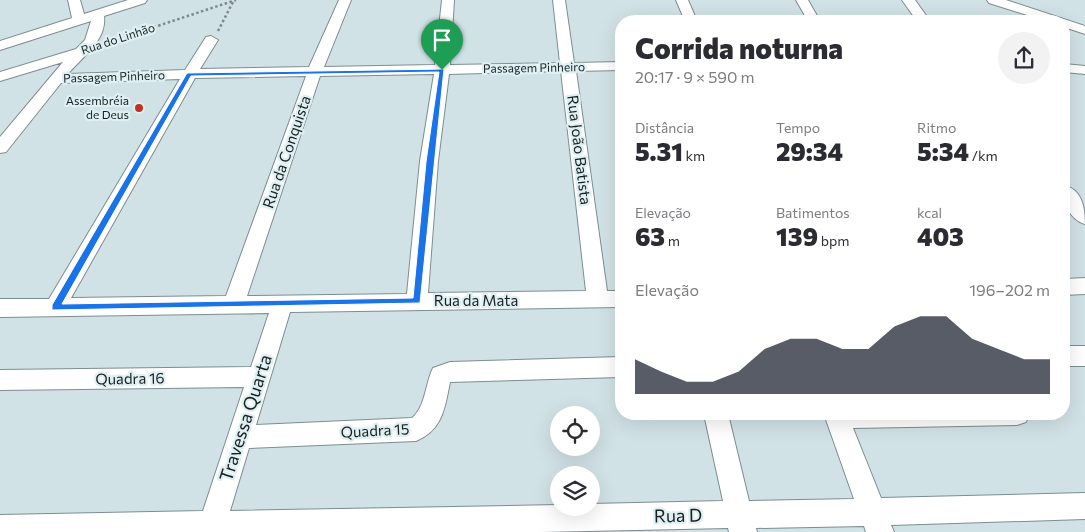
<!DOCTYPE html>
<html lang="pt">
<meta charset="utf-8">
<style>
body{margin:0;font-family:Commissioner,sans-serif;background:#f2f2f3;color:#2b2b33;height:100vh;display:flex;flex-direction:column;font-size:19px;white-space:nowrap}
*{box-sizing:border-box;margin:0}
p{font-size:16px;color:#7c7c81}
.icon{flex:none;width:28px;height:28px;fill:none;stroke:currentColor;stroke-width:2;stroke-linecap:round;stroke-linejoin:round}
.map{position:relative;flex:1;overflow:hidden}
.side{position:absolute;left:615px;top:15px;width:455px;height:405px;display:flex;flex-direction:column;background:#fff;border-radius:20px;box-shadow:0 5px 20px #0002}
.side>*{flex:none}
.fabs{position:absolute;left:550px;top:406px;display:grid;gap:10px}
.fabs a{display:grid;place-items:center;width:50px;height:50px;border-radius:50%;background:#fff;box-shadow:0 5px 20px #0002;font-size:25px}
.pin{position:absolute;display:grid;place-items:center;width:42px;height:42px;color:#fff;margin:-51px -21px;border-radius:50% 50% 50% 0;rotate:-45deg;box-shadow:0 0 5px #0007}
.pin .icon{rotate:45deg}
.round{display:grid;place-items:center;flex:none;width:52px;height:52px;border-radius:26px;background:#f2f2f3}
.summary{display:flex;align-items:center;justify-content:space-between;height:85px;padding:0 20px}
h1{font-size:28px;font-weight:800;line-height:38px}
.figures{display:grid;grid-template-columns:repeat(3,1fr);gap:8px;height:85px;padding:5px 20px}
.figures div{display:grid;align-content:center}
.figures b{font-size:25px;font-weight:800}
.figures small{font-size:14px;font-weight:400}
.figures p{font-size:14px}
.chart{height:140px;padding:10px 20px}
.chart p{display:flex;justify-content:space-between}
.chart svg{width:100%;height:90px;margin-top:5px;fill:#111827;opacity:.7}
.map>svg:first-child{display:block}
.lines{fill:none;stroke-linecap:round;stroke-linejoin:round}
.street-casing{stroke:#7d8d90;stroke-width:2}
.path{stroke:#7d898b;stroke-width:2.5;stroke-dasharray:2.5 2.5;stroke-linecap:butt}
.street{fill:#fff;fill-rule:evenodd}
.route{fill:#1a73e8;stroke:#fff;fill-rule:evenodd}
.poi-dot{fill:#be3220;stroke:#def0f3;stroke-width:2}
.labels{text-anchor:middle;stroke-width:4.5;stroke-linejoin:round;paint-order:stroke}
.far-street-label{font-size:12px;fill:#191f20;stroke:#def0f3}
.far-poi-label{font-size:12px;fill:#191f20;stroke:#def0f3;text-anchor:end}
.street-label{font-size:15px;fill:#191f20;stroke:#def0f3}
.near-street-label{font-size:18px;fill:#191f20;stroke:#def0f3}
</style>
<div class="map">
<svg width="1085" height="532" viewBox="0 0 1085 532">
<rect width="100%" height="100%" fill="#d1e2e6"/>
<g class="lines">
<!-- street casing -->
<g class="street-casing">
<path id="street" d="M68,0H80L84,14L128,0H147L145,3L104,16C107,41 82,57 68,74L185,70L206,37L211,36L218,40L200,69L309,67L339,0H351L324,67L435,65L442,0H454L450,65L560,63L553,0H565L574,63L621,62V70L576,71L607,291H621V307L290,312L256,425L412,418C426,406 425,384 433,368L450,362L621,357V377L450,382C445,407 443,430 416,441L249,448L230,511L559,505V508H591V504L723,501L704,414H728L749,501L854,499L824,414H1029L1026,422L1017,425L853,428L881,498L1085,493V519L891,525L894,532H866L864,526L756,528L757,532H729L728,528L541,532H0V515L203,511L244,387L0,390V370L251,367L269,313L0,317V299H49L180,79L61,83L6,152L0,153V137L63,62L0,81V72L76,49L85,40L91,21L0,50V41L72,18ZM561,71L586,291L428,293L438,161L449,74ZM434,74L420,161L407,294L247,296L320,76ZM306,76L226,296L71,298L195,78Z
M676,0H688L697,21H685Z
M796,0H808L820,21H808Z
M902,0H915L930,21H917Z
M987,0H1006L1085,26V34L1064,27V21H1046L989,3Z
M1064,64L1085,66V74L1064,72Z
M1064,185C1082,190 1085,207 1085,224C1068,219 1063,200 1064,185Z
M1085,278V294L1064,295V279Z
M1064,346H1085V366H1064Z"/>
</g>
<!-- path -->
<path class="path" d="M218,31L234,0
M106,43L236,0"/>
<!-- street -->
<use href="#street" class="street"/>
</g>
<!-- route -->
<path class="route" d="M444,69L420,303L52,310V305L187,73ZM439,72L426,162L413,298L62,304L191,76Z"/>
<!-- markers -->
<circle class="poi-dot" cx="139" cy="108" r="5"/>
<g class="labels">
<!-- far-street labels -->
<g class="far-street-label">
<text transform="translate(118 39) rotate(-18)" y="4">Rua do Linhão</text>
<text transform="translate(534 68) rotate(-1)" y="4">Passagem Pinheiro</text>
<text transform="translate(114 77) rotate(-2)" y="4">Passagem Pinheiro</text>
</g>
<!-- far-poi labels -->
<g class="far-poi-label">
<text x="129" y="105">Assembréia<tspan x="129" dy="14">de Deus</tspan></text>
</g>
<!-- street labels -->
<g class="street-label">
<text transform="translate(579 150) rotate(83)" y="5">Rua João Batista</text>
<text transform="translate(287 152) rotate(-71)" y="5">Rua da Conquista</text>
<text x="476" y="306">Rua da Mata</text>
<text transform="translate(130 379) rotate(-1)" y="5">Quadra 16</text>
<text transform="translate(375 431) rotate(-3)" y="5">Quadra 15</text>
</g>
<!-- near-street labels -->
<g class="near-street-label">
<text transform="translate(246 418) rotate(-72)" y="6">Travessa Quarta</text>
<text transform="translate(678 516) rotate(-1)" y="6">Rua D</text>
</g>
</g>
</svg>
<div class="fabs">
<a><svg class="icon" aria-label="locate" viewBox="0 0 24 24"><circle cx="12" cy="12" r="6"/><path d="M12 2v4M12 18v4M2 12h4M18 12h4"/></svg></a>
<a><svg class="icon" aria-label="layers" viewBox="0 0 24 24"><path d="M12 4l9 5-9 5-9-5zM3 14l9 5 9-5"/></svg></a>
</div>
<div class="pin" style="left:442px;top:70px;background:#1e9e55"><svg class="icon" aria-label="arrive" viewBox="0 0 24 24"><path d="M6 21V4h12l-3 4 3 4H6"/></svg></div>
<section class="side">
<div class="summary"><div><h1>Corrida noturna</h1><p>20:17 · 9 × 590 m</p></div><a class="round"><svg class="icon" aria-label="share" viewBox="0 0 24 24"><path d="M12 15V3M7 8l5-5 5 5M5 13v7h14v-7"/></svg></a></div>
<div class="figures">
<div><p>Distância</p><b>5.31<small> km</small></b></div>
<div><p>Tempo</p><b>29:34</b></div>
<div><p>Ritmo</p><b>5:34<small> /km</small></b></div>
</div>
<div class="figures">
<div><p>Elevação</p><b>63<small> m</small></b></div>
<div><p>Batimentos</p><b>139<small> bpm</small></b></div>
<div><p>kcal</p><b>403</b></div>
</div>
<div class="chart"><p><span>Elevação</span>196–202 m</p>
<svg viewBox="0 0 160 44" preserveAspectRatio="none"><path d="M0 44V27L10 33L20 38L30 38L40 33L50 22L60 17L70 17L80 22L90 22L100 11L110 6L120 6L130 17L140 22L150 27L160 27V44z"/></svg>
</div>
</section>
</div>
